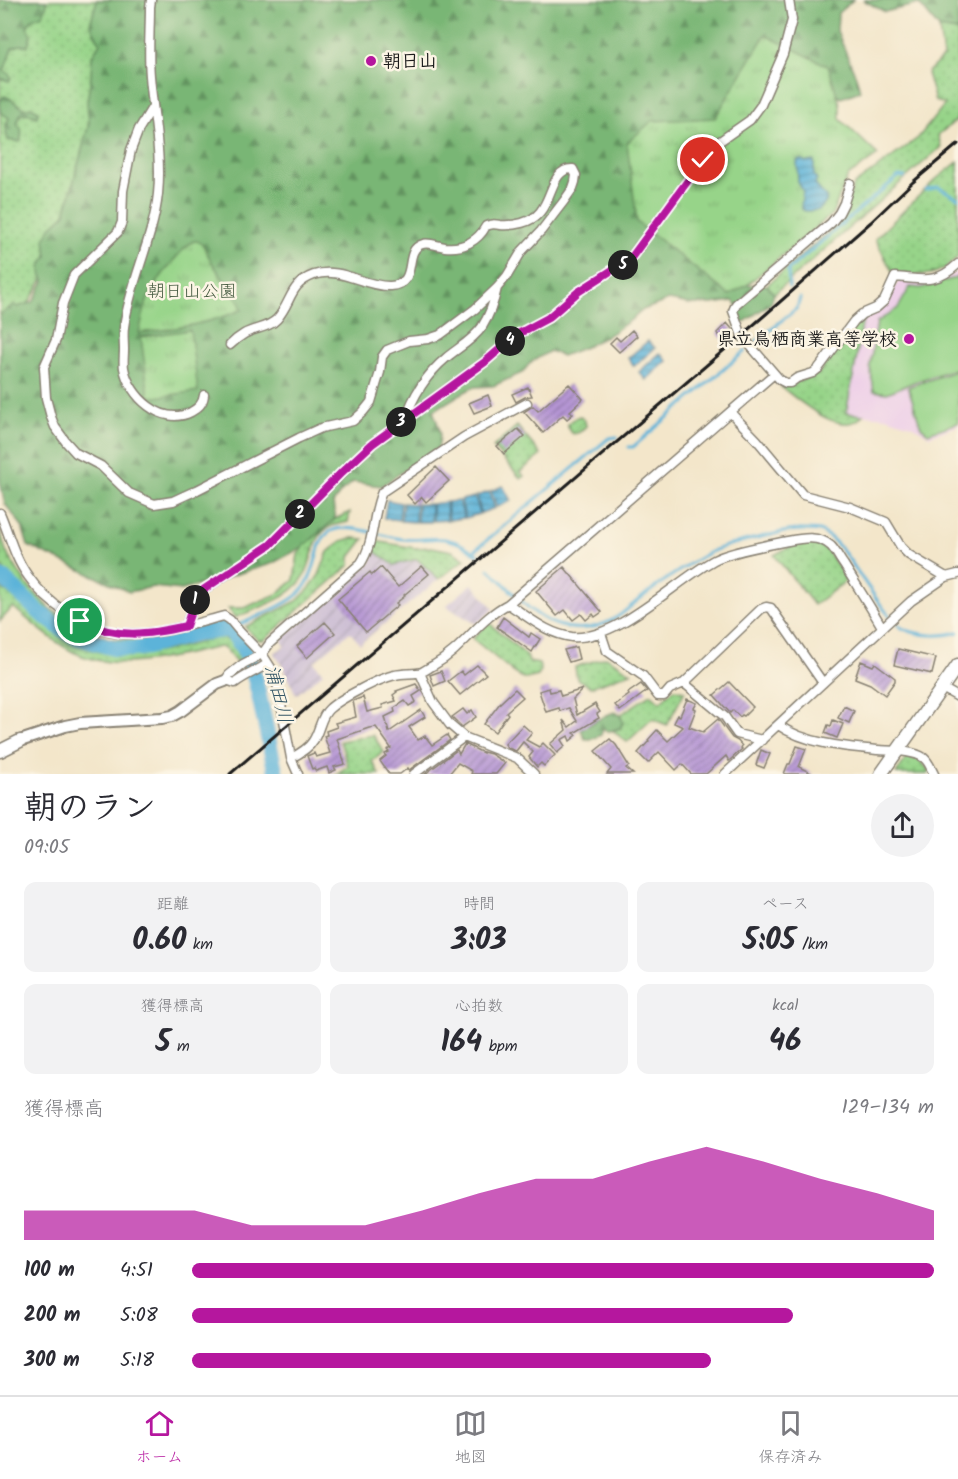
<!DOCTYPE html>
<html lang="ja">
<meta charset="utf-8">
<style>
body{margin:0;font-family:Kalam,"Klee One",sans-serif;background:#f2f2f3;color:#2b2b33;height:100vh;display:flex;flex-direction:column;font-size:22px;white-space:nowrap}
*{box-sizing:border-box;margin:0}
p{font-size:20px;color:#7c7c81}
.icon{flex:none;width:33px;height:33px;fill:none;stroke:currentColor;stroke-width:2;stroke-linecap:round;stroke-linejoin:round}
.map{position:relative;height:774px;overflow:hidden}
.sheet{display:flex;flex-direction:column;background:#fff;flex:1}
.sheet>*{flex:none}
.pin{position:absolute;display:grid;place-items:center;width:51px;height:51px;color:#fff;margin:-26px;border:3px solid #fff;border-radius:50%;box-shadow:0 2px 6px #0007}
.km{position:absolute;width:30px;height:30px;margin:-15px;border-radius:50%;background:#222;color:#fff;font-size:16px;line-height:30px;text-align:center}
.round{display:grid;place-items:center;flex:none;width:63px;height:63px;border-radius:32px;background:#f2f2f3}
.summary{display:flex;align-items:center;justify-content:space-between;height:102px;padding:0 24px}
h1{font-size:33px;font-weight:800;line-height:45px}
.figures{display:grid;grid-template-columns:repeat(3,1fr);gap:9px;height:102px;padding:6px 24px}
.figures div{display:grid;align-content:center;border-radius:12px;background:#f2f2f3;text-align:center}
.figures b{font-size:30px;font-weight:800}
.figures small{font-size:16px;font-weight:400}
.figures p{font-size:16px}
.chart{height:168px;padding:12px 24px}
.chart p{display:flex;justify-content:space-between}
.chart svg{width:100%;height:108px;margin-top:6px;fill:#b5179e;opacity:.7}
ul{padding:0 24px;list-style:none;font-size:20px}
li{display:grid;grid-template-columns:96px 72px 1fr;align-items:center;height:45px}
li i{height:15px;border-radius:8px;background:#b5179e}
.tab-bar{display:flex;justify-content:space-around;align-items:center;height:84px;border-top:2px solid #e1e1e2;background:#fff;font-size:16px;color:#7c7c81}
.tab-bar a{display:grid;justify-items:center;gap:3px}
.tab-bar .active{color:#b5179e}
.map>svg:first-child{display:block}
.built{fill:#eed0e8}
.industrial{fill:url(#industrial-furrows)}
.grass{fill:url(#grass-dots);stroke:#5a7852;stroke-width:1.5}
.forest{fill:url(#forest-firs);stroke:#4a6948;stroke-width:1.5}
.park{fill:url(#park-tufts);stroke:#5a7852;stroke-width:1.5}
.garden{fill:url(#garden-furrows);stroke:#5a7852;stroke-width:1.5}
.pitch{fill:#97d489;stroke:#5a7852;stroke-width:1.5}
.water{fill:url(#water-rules);stroke:#3c687a;stroke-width:1.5}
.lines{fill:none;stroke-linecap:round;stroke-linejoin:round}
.stream{stroke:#5cb3d9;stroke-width:3}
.river{stroke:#5cb3d9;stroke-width:16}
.building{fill:url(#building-hatch)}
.minor-casing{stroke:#888173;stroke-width:11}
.tertiary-casing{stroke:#888173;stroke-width:14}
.secondary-casing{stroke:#888173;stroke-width:15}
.primary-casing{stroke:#888173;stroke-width:15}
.minor{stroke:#fff;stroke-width:8}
.tertiary{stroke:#fff;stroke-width:10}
.secondary{stroke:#fff;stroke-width:12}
.primary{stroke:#fff;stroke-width:12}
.rail{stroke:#1c1c1c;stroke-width:3}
.route-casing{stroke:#fff;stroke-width:12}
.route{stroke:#b5179e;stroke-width:8}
.poi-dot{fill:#b5179e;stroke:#fcf5e5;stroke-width:2}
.labels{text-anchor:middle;stroke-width:5;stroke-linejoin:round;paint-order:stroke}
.poi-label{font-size:18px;font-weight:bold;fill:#1c1c1c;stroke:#fcf5e5;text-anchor:start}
.park-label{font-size:18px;fill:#475c42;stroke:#fcf5e5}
.water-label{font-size:20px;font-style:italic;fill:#365868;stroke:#fcf5e5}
</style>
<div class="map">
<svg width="958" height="774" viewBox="0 0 958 774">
<defs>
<pattern id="industrial-furrows" width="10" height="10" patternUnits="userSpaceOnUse" patternTransform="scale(1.5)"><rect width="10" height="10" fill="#ccbed4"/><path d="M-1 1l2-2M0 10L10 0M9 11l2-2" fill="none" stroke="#afa3b5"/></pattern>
<pattern id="grass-dots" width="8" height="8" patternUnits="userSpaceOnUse" patternTransform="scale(1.5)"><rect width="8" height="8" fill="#97d489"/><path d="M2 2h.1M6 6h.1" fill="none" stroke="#82b576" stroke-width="1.8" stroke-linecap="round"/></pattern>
<pattern id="forest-firs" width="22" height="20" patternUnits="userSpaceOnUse" patternTransform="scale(1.5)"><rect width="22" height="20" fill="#79b675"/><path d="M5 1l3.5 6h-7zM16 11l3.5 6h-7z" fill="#62935f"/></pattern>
<pattern id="park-tufts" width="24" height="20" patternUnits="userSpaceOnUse" patternTransform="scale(1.5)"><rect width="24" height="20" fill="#97d489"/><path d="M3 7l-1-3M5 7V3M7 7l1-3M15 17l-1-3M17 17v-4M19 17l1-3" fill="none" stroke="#82b576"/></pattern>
<pattern id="garden-furrows" width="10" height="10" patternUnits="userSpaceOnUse" patternTransform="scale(1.5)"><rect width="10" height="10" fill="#97d489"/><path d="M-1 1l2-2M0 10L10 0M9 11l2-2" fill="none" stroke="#82b576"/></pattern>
<pattern id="water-rules" width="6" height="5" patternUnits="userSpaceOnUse" patternTransform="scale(1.5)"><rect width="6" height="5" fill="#5cb3d9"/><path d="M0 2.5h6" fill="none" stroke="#4b91af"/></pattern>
<pattern id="building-hatch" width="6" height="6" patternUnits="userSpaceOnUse" patternTransform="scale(1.5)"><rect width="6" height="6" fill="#b595d4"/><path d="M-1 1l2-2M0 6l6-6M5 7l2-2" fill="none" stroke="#9279ab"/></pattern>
</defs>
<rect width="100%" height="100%" fill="#fcf5e5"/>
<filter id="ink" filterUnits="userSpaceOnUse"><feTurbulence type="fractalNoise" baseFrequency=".0167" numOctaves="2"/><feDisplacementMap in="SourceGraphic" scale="12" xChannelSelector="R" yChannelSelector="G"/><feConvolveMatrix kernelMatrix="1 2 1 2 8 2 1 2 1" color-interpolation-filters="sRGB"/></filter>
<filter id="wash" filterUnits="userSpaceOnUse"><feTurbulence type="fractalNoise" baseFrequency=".008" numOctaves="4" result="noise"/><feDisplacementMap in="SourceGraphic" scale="24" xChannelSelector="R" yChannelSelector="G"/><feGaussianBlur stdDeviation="1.35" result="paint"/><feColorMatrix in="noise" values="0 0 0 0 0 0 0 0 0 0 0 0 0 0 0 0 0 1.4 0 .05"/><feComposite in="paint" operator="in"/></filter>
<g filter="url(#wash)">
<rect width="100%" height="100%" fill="#f3e6ca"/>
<!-- built -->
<path class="built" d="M958,268V426L929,436L914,426L886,417L846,413L856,361L863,318L886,303L898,282L901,281L920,283L938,280L953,274Z"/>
<!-- industrial -->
<path class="industrial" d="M373,550L394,565L416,559L439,579L360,644L350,632L314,662L323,673L296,695L284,668L274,653L285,646L281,639L371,562Z
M472,584L494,609L476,624L446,606Z"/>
<!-- grass -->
<path class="grass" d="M0,0H111L103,73L58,253L30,301L0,332Z
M939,28L958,31V119L938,135L941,147L774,294L767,285L839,223L854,185L918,138L945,104L935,101L927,73L943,57Z
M958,162V256C939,279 920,276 893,273L875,239L935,180Z
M863,318L856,361L846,413L863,415C863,415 857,421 856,421C833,432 799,400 781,387L790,385L819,373L855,324Z
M517,426L541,455L520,472L524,476L521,479L493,447Z
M350,512L348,522C343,523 338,524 334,525C309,534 315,564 301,581C286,600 257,608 235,618L228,608H244L277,594L294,580L298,554L303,547L335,519Z
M0,529L6,552L26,583L50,609L79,627L111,639H137L174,633L224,621L230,626L209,627L144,644H113L73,631L34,599L0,566Z
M353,538L364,539L350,557V565L264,640H258L245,627L297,601L309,589L319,575L328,552L341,541Z
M375,541L415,548L432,547L452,551L465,559L439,579L417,559L394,565L373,550Z
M801,544H816L827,550L847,580L814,605L774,555L791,546Z
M0,587C19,601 35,618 53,631C110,671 160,652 221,637L230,641L241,659L237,663L225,648L219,647C175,657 116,674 73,652C51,640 32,623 13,607L0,621Z
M488,622L527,656L529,662L539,664L541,671L538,676L526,679L517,675L473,639Z
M606,657L631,672L591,687L577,679L575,667Z
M674,689L685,691L667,725L652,719L627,742L613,731L620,728L623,723L620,715L651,694L660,702Z
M373,735L384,752L372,761L379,774H336L348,766L340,741Z
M907,757L919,760L930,771L927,774H896Z"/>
<!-- forest -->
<path class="forest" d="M0,0H46L47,3L43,15L32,19L27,27L31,35L28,46L20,45L12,48L4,71L8,73L11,77L9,81L3,79H0Z
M97,0H853L838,13L837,31L857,79L860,91L841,98L824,87L747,285H767L774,294L771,303L743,323L739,321L737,312L739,307L733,301L712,304H689L669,300L643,310L631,320L607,336L585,347L562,356L550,351L531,362L522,373L493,386L474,387L459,395L433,411C439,426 442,433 438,448L381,486L353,482L341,492L333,503L335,519L303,547L271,564L182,590L153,587L129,592L28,546L22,526L5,504L0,483V315L13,305L18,307L33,302L44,281C40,273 39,264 47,257L45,238L51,227L65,214L89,123L87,102L91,76L92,56L100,43L90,24Z
M863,0H958V31L939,28L919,4L885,12Z
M4,96C7,97 10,98 12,100C20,105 21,110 31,107L38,111L37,117L28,113L20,115L17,123C23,129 22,134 20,142L8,140L5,128L9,118L0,112V101Z
M615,712L620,715L623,722L620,728L607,732L603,729L601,735L592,739H585L581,730C592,724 603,715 615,712Z"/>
<!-- park -->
<path class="park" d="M765,35L828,66L840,104V119L878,155L848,176L832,214L747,285L729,295L637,222L627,143L652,121L715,118Z
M194,241H197L203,245L211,261L231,291L240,302L241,310C209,324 173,329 139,333C142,321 144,308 149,296C156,282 180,249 194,241Z
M190,330L198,391L149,398L141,337Z"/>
<!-- garden -->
<path class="garden" d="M580,416L585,421L586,426C580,434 568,439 568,424L575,418Z"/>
<!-- pitch -->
<path class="pitch" d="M958,276V368L914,382L887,393L874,391L870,366L877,322L898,308L910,287L921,288L955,278Z
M958,370V423L928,433L921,427L908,387Z"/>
<!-- water -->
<path class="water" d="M798,160H802L805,162L814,161V175L817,180L815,184C822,196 835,196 819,210L806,211L803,210L801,207L803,191L798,182L797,162Z
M648,341L655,348L634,366L628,358Z
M660,353L667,361L646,380L639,372Z
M503,486L511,501L497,507L491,491Z
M489,492L495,508L481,513L477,496Z
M475,497L480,514L465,518L461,500Z
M387,500L401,503L399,520L384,518Z
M459,501L464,518L449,520L447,502Z
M446,502L447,520L433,521L432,504Z
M403,503L416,504L415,522L401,521Z
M418,504H431V522H417Z"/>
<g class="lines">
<!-- stream -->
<path class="stream" d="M926,190L938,187L958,198
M789,287L788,270L899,176L905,177
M757,341L797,308L800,298
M629,447H633L745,351
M474,551L609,438L617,437
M489,569C509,587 529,614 555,624C577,632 601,629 620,615C627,610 633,604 641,598C658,585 682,568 701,557C719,546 740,542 761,537C774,534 787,530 801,530C806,530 814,530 819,531C829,534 840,547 846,555C857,570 890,623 904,629C920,636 942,637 958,632
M228,629C243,623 292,603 301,591C306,586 310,578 312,571C318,558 317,539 331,531C346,522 385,537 403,539C417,541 431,537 445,539C456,541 469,548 478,555"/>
<!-- river -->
<path class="river" d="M0,577L3,578L39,612L60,628L76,637L114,648L132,649L147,647L196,634L228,629C253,652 257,688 264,719C268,737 272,756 276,774"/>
</g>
<g id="blocks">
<!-- building -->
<path class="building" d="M727,323L733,330L723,339L717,333Z
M632,330L637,336L619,352L610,343L616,337L620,341Z
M569,384L583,399L570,411L573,414L567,419L563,415L543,433L524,412L533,406L538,411Z
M528,387L532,396L525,397L516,402L512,394Z
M488,395L492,406L474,413L469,403Z
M518,429L525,436L504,454L497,446Z
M436,467L449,481L426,502L422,497L415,504L407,495Z
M422,566L429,574L404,595L405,596L396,603L398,605L366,632L338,599L370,572L372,575L381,567L398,587Z
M564,567L602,612L595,617L593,614L586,620L581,614L573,620L565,610L557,616L536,591Z
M503,617L529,637L531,633L540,639L532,652L497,627Z
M325,622L335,633L307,658L297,646Z
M576,647L579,659L569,662L564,650Z
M898,649L936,658L932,674L894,665Z
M861,661L873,666L875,663L895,678V681L885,695L870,684L855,678Z
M477,665L486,674L460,695L448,681L461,671L464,675Z
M441,671L445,681L434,686L430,675Z
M729,682L753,707L744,716L742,715L740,717L733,710L730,713L714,695Z
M416,684L421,691L413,696L416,702L409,706L405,701L394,708L395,712L385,717L389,732L421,710L425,717L409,727L418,740L425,736L432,745L447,735L450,740L409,770L408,768L400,774H389L380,761L386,756L385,754L389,752L387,750L391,748L376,727L369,728L337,739L345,764L334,767L336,770L329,773L327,767L316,771L314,768L312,769L307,756L314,753L316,757L330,753L324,736L327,735L326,731L337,727L335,723L356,717L353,701L363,697L367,712L383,708L382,705L396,701L393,695L397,692L396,691Z
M641,684L647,691L620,711L615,705L629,695L628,693Z
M549,688L550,692L559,690L561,696L583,689L573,699L577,715L595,704L600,712L597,714L599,718L574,733L577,735L570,741L568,736L561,740L565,746L557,753L550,744L566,730L563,720L569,727L577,721L569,708L560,711L559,708L546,712L539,691Z
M515,689L523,697L506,712L508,714L495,732L484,724L500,703Z
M687,699L697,703L694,708L696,709L689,727L703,732L718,719L732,738L738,741L742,746L741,748L742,749L729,761L726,756L706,774H691L682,764L676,770L659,752L648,763L638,753L649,741L648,740L657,730L668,741L683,727L674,723L678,715L680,716Z
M844,706L854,711L849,723L838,718Z
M463,709L467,714L472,710L476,717L462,727L452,717Z
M833,720L843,724L837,738L825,733L828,725L831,726Z
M523,725L532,733L526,740L539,747L543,743L555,755L544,766L541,763L537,767L529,757L533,752L523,742L516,751L508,748L505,744Z
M610,739L616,745L629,766L626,768L633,774H607L611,769L595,751Z
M465,744L483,753V752L491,754L505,763L496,774H471L472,771L458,763L449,774H425L457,750L459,754Z
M797,746L806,749L799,767L813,774H784L788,764H790Z
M761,750L770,754L764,768L756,765Z"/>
</g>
</g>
<g filter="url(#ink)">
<use href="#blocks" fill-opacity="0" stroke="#888173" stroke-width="1.5"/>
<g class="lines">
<!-- minor casing -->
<g class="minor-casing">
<path id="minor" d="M151,0L150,7C150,30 148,53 150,76C153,115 162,155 158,194C153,240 130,282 124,327C123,335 124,342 124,350C124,356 123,362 124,368C129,396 162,427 191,412C198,408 203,404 204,395
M153,106L139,129L131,150L123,191L122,222L118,232L74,275L63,303L56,340L44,367L46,398L51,417L55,427L66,442L76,453L101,466L129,493L154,504L173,501L197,490L299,438L321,428L353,421L363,412L371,402L380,372L382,357L387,350L409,341L428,339L440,335L475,309L497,288L507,276L522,251L541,231L564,201L573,188L575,182L576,175L573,169C552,168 553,197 540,212C531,223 514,226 500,225C494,224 492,224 486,226C478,241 463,249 445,247C438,246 429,242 423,244C401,250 421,284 390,286C364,287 341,266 314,275C289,284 292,302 277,319C269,328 254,328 244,334C239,337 234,341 230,345
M850,183L844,203L839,213L831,223L736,304L733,311L742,336L780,380L786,383H790L797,378L813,373L818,369L854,321L862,314L876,308L884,301L895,277C923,279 935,285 958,264
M730,412L757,440L803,495L850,507L886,522L901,547L909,555L946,577
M406,419C412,396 428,373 446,358C458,348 473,340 482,327C489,316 494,302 497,288
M0,513C9,534 14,557 28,576C38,591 53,604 68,614C77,619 87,626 97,629C140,642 182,627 224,616L230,620L240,632L264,657L273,671L278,688L291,758C299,754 308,749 313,741C320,731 320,717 329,709C341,698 380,678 395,675C403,673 416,674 422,672C426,670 430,667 434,665C463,649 479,619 508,604L774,374
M508,604C529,617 547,634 572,637C617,641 674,582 714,560C731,551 768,545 788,541C803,538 819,535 831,546C836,551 840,560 844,565C857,586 870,606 882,627
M186,626L195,600L200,592L271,545L299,515L372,444L485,362L516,335L548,318L578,292L604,275L624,264L631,258L703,160L720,141L750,120L761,105L783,54L792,20L789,0
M601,633L607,651L643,676L658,696H664L670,689L684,683L761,609L766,607L771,608L823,683
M267,664C257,671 245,675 235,683L229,681H225L229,675L243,664L262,654L270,643L361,563C375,541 372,514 382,492L464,437L527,403
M420,673L433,702L450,725L464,737L517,758L534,774
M684,683L725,717L737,734L762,740
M942,688L958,697
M778,725C806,744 845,747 878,750C891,751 913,750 924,758C929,762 931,769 934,774
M291,758L298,774
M414,774L464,737
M725,774L911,601L946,577L958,574"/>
</g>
<!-- tertiary casing -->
<g class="tertiary-casing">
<path id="tertiary" d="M20,741L65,726L80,723L162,718L172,716L181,711L217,684L225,681"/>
</g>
<!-- secondary casing -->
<g class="secondary-casing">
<path id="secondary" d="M0,751L20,741"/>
</g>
<!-- primary casing -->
<g class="primary-casing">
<path id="primary" d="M881,774L958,665"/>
</g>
<!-- minor -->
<use href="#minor" class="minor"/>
<!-- tertiary -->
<use href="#tertiary" class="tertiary"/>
<!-- secondary -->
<use href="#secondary" class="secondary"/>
<!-- primary -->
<use href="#primary" class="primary"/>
<!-- rail -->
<path class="rail" d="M230,774L765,315L871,222L913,182L958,144"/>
</g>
</g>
<g class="lines" filter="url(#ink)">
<!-- route casing -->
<g class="route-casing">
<path id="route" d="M80,621C117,639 147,635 186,626L195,600L200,592L270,545L342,472L372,444L485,362L516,335L548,318L578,292L631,258L703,160"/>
</g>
<!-- route -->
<use href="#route" class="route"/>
</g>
<!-- markers -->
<g class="poi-dot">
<circle cx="371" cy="61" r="6"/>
<circle cx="909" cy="339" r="6"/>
</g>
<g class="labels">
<!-- poi labels -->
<g class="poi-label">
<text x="383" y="67">朝日山</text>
<text x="897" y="345" text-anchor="end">県立鳥栖商業高等学校</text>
</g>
<!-- park labels -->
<g class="park-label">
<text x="192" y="297">朝日山公園</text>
</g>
<!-- water labels -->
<g class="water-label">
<text transform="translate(279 694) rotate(76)" y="7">浦田川</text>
</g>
</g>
</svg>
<div class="pin" style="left:80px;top:621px;background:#1e9e55"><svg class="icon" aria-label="arrive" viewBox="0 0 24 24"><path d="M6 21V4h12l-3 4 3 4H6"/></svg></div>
<div class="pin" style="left:703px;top:160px;background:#d93025"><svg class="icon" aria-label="check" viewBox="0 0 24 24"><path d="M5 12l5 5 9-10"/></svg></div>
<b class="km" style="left:195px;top:600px">1</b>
<b class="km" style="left:300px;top:514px">2</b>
<b class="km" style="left:401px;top:422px">3</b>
<b class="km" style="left:510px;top:341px">4</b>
<b class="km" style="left:623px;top:265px">5</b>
</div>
<section class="sheet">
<div class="summary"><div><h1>朝のラン</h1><p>09:05</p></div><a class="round"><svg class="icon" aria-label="share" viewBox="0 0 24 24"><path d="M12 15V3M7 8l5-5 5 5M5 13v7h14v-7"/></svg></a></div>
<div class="figures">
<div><p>距離</p><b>0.60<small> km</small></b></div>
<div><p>時間</p><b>3:03</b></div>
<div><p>ペース</p><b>5:05<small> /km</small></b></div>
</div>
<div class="figures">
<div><p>獲得標高</p><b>5<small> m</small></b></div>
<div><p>心拍数</p><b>164<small> bpm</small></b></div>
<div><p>kcal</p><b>46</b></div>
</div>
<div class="chart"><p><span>獲得標高</span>129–134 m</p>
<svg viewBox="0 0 160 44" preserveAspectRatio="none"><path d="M0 44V32L10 32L20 32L30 32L40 38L50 38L60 38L70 32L80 25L90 19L100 19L110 12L120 6L130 12L140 19L150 25L160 32V44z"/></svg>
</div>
<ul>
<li><b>100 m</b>4:51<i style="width:100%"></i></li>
<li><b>200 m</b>5:08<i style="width:81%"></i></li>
<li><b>300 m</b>5:18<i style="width:70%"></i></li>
</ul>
</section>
<nav class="tab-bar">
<a class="active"><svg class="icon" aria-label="home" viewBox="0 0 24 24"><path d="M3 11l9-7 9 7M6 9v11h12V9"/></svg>ホーム</a>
<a><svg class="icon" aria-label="map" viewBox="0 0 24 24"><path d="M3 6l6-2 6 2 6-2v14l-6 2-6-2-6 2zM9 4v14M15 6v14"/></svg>地図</a>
<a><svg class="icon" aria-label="saved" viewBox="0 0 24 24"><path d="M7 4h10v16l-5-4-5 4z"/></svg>保存済み</a>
</nav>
